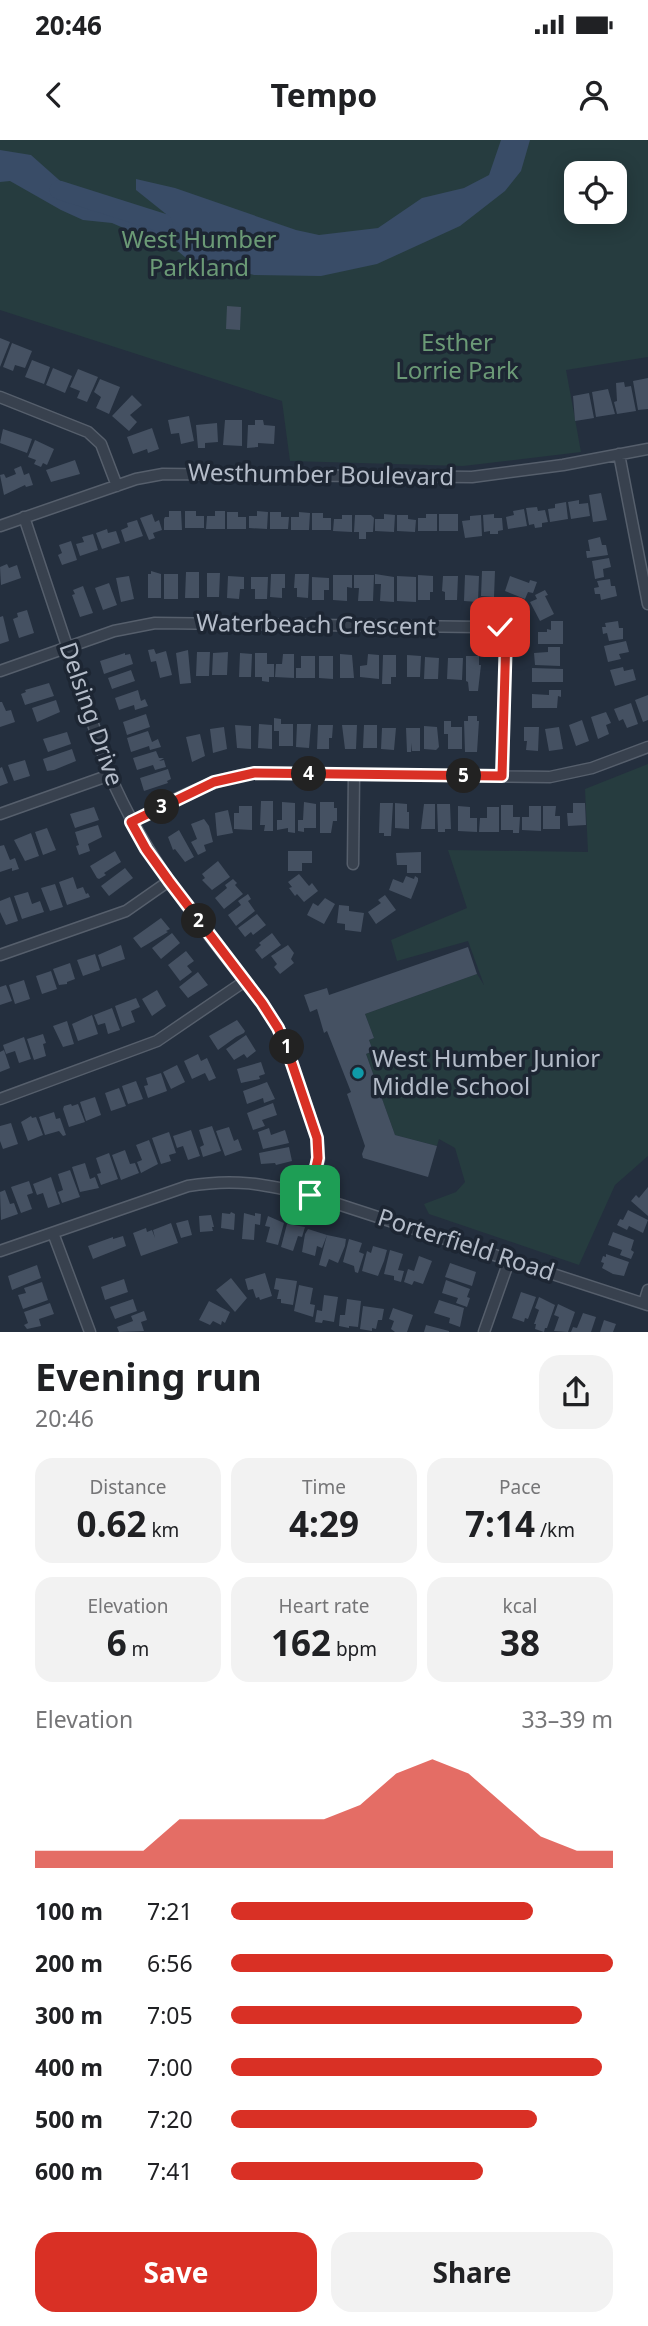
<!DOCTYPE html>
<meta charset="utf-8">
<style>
body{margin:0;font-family:"Noto Sans",sans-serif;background:#f2f2f2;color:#202124;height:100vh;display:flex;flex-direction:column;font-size:26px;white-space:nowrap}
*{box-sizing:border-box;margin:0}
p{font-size:23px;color:#757577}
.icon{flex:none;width:38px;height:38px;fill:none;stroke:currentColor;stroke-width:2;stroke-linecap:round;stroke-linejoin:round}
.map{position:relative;height:1192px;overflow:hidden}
.panel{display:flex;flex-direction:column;background:#fff;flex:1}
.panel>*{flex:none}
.fabs{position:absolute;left:564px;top:21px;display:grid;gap:14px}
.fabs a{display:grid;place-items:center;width:63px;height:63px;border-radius:14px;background:#fff;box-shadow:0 4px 18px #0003;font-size:35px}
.pin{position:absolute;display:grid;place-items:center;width:60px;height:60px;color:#fff;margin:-30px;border-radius:14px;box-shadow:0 4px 10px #0006}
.km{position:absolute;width:35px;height:35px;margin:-18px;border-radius:50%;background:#222;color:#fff;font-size:19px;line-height:35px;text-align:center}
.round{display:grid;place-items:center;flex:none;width:74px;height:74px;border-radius:21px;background:#f2f2f2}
.headline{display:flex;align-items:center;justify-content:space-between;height:119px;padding:0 35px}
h1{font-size:38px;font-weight:700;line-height:52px}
.stats{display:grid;grid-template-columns:repeat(3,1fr);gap:10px;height:119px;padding:7px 35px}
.stats div{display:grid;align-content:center;border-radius:18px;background:#f2f2f2;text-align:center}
.stats b{font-size:35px;font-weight:700}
.stats small{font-size:19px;font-weight:400}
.stats p{font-size:19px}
.chart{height:196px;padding:14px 35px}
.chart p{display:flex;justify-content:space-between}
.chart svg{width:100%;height:126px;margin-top:7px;fill:#d93025;opacity:.7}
.cta{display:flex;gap:14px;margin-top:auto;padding:14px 35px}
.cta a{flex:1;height:80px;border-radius:21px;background:#d93025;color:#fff;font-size:28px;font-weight:700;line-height:80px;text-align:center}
.cta a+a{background:#f2f2f2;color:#202124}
ul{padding:0 35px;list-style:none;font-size:23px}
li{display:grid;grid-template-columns:112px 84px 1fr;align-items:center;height:52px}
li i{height:18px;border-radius:9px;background:#d93025}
.status{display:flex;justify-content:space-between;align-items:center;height:49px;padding:0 35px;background:#fff;direction:ltr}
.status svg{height:19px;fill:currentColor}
header{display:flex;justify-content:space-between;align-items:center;height:91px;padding:0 35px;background:#fff;font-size:32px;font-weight:700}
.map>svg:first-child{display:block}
.green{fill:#263c3f;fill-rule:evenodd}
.water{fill:#394c67}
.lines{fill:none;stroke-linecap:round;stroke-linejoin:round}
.river{stroke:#394c67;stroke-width:19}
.building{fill:#455162}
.minor-casing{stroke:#565f6c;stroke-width:13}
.minor{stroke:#38414e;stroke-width:10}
.route-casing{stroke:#fff;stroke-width:14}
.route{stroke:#d93025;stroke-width:9}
.culture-dot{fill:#0f9aa8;stroke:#1d2633;stroke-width:2.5}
.labels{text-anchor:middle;stroke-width:7;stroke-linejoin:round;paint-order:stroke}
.park-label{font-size:24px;fill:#6b9a76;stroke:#1d2633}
.street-label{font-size:24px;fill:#b4bcc9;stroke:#1d2633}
.poi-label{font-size:24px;fill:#b4bcc9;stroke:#1d2633;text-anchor:start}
</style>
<div class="status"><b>20:46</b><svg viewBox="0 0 49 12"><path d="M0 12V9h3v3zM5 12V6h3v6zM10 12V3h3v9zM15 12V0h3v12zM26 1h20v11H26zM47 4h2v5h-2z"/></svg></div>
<header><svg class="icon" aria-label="back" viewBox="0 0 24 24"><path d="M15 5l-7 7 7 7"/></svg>Tempo<svg class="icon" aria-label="person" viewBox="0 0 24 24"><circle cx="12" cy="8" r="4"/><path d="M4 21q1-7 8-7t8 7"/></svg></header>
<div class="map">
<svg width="648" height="1192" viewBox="0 0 648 1192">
<rect width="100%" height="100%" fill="#242f3e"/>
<!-- green -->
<path class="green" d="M0,0H648V217L566,230L581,312L463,326L290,321L282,261L0,170ZM576,33H614V72H576Z
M648,624V1016L615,1045L579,1125L429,1074L424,1064L456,1052L465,1042L455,1008L439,999L437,1006L395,995L366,914L373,911L369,900L374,898L365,874L477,834L484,845L468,801L397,821L391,800L467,768L448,710L588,712L585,649Z"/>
<!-- water -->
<path class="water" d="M501,0H530L521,31L505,51L460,86L377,124L321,136L254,135L225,127L192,123L179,112L112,83L83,80L61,70L10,41L0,42V10L31,15L76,55L125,74L158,77L166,74L136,50V39L175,48L296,90L319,95L378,88L422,58L464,48L489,35Z"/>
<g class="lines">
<!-- river -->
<path class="river" d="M59,50L163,83"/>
</g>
<!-- building -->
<path class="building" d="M227,166L241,167L240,190L226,189Z
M0,198L10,202L0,227Z
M12,203L32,211L25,228L15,225L13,231L3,227Z
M32,220L50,227L44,244L25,237Z
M53,228L72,236L65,253L46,245Z
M78,229L98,237L87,262L77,258L80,251L70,247Z
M648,238V269L638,270L633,241Z
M100,239L120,247L109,274L96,268L101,257L94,252Z
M624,242L625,247L631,246L636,271L617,274L614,262L617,261L616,243Z
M608,249L615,274L596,277L592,252Z
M589,253L594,278L575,281L573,256Z
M132,255L142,265L130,275L137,282L129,291L112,276Z
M189,276L194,301L181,304L179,293L171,294L168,280Z
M225,280H242V306L223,305Z
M255,280H263L264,285L275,286L274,304L258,303V307L247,308L248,285H255Z
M217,283L218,302L205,303V308H198L196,285Z
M152,288L159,309L148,313L147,309L133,314L127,297Z
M3,289L32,299L27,313L0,303Z
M35,300L54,309L47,325L43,323L41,327L34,324L36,320L28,317Z
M75,320L80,334L51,342L46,330Z
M21,326L24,335L29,333L33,345L26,347L25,345L4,355L0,335L4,334L6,338L16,334L14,329Z
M601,353L607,380L593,382L589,355Z
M579,360V364L588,363L590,376L571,379L568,362Z
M566,362L568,379L550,382L548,369L555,368V364Z
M537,367L538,371L545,370L548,382L542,383V387L535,388L534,384L529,385L526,368Z
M524,369L527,386L508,389L506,377L514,375L513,371Z
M169,371H181L182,390H164V379L165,377H169Z
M185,371H196V376H204V388H185Z
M215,371H225V389H206L207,376H215Z
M257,371L268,372L267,389L249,388V376H257Z
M227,372H238V377H246V389H227Z
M270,372H281V377H289L288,389H270Z
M299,372L310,373L309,390H291V377H299Z
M312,373H323V378H331V390H312Z
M152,374L155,382L159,380L162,390L153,393L155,398L149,400L140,378Z
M384,374L395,375L394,392L375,391V379H384Z
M426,374H437V391H418V378H426Z
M439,374H458V391H439Z
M494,374V378H502L503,390L498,391V394H490V391L484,392L483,375Z
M342,375H352V392L333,391L334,379H342Z
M355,375H371L374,378L373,392H366V399H359V392H354Z
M397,375H408V379L416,380L415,392L397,391Z
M481,375L482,396L465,398L462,381L470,380V376Z
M137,380L143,396L125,402L121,390L128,387L127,383Z
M107,389L108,393L116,391L120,403L102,409L96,393Z
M93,394L98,410L80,416L76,404L84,402L82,397Z
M600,397L602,405H606L608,415L587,418L586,411H590L588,400Z
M71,401L77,420L62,425L58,415L62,413L59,405Z
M609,418L611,427L603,429L604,437L595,439L592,421Z
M7,424L9,428L17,425L21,438L1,445L0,427Z
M151,431L161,434V458H148V434H151Z
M482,431H495L494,457L481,456Z
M186,432H199V458H185Z
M207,433H220L219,457H207Z
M164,434H178V459H164Z
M271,434H285V448H282V458L270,457Z
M295,434H309L308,458L297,457V448H294Z
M375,434L394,437V462L380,461L381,444H375Z
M333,435H352V448L347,447V461L333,460Z
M354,435H374L373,461H358L359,448H354Z
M418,435L433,436V452H430V460H418Z
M465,435L479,436L478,462L464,461Z
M129,436L134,459L121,462L116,438Z
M228,436L244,437V449H240L239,459L227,458Z
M397,436L416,437V462L397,461Z
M443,436H458L457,460H445V452L442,451Z
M510,436L529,443L530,440L537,442L533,453L528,452L525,459L505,451Z
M251,437H268L267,459H255V449H251Z
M312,437L329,438V450H324V460H312Z
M610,439L611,446H615L617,456L601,460L600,454H595L594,448L599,447L597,441Z
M109,443L117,465L103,470L95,448Z
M83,446L93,473L80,477L72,455L75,454L73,450Z
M545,450L548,455L545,456L554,474L540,481L530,462L537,459L535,455Z
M27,470L34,493L19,498L13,479L18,477L17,473Z
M3,476L9,501L0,504V477Z
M551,481H563V504H538V492H547V489L551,490Z
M618,481L619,488H623V499L609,501L607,493L603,494L602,487H606L605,483Z
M626,501L629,512L619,514L621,519L608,522L604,506Z
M548,507H560V526L535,525L534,513L548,512Z
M154,509L156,514L166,511L172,535L160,538L156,521L151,522L148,510Z
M188,510L191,543L180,544L176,513Z
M197,512H210L209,536H196Z
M228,512L227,535H212L213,513Z
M125,513V515L130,514L133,524L104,534L100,521Z
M240,513L252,514L251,537H239Z
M255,513H267V524H274V537H269V542L262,541V537H255Z
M283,514H294V538L275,537L276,524H282Z
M340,514L352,515L354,538H340Z
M368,514L379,515V539L360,537V526L367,525Z
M383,515H396V537H391V544H382Z
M407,515L421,516L420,537H407Z
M301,516H315V538H296V528H301Z
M319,516H333V539L319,538Z
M466,516H479V525H481L478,551H469L468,542L466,541Z
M425,517L439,518L438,539H424Z
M448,518H463L462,540L447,539Z
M623,527L624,531L633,529L636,540L615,546L610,530Z
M532,528L563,529V542H532Z
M131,530L135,541L112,549L108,538Z
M49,543L54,556L25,565L21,554L26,552L25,550Z
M138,550L141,561L145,559L148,566L135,570L134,565L119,570L115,558Z
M549,550H561V557L558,556L557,568H532V554L549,555Z
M648,555V580L643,582L635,560Z
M56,560L60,572L37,582L32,568Z
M0,562H2L6,571L11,570L15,582L0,587Z
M631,563L638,584L627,588L623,579L619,581L614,569Z
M606,572L611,583L606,585L609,594L598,599L591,577Z
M146,574L150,587L127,595L123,582Z
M468,576H477V581H479L477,612H465L464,581H468Z
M274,578L281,579V584H293V606H279V591H274Z
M582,580L589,601L576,606L569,585Z
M444,581H451V587H462V609H448V594H444Z
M259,584L272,585V609L258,608Z
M297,584H311L309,608L296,607Z
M235,585L251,586V609L237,608Z
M318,585H333L332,598H329V609H317Z
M342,585H357L356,609H345Z
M364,585H377V608H363Z
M424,586L437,587L439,607L436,610L424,609Z
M224,587L227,609L213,613L210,589Z
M524,587H539L538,611L526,610L527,601H524Z
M559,587L563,609L549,611L545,589Z
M382,588H396L394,610L381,609Z
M406,588H420V611H412V603L411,612H407Z
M148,591L152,602L158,599L161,607L150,610L149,606L131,612L127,598Z
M67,592L71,604L48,612L43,599Z
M200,594L205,616L192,622L186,597Z
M72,609L76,621L54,630L47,631L43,619Z
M156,611L159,618H164L159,621L164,620L166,627L155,630L153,625L137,630L133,618Z
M25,620L30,636L14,641L8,625Z
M2,627L8,643L0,646V628Z
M168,629L171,639L167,641L168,643L144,651L140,638Z
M261,661H273V691H264L265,685H260Z
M282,662L295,663V693L288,692V688L277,690V680H282Z
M304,662L316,664V688H304V692L298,691V680H303Z
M320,662H334V668H337V681H333L331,693H320Z
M380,663H393L391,696H384V693H379Z
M395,663L407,664V672H409V689L395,688Z
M573,663H585L586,685L568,686L567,673H573Z
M424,664H435V689H421Z
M437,664H450L451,689H445V692H438Z
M501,665H513V677H520L519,693H513V690H501Z
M239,666H252V690L234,689V673H239Z
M458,666L470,667V678H477V692L458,691Z
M529,666H541V691L522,690V677H529Z
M543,666H556L555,676H560V689H543Z
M94,667L99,680L75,688L70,674Z
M487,667H499V692H479L480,678H487Z
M228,670L233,693L217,696L215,673Z
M204,679L209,686L213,702L204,705L206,711L198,715L191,702L197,699L191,684Z
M98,685L102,697L88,704L90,711L79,715L76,706L79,705L75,692Z
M47,688L56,710L43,715L35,692Z
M179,690L194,717L185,722L175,709L173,710L168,697Z
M31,693L39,716L25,721L14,700Z
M4,705L10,720L15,718L19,729L12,731V728L0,732V706Z
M115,711L121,722L104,733L106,735L99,739L97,738L90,726Z
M288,711H312V723H302V731H288Z
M421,712V733H407V725H397L396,713Z
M218,721L230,737L212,750L202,740L205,738L202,734Z
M125,728L133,738L109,756L101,746Z
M299,734L309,746L312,743L318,751L304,762L297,754L295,756L289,748L292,747L288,742Z
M406,736L414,739L415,736L418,738V741L411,759L389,750L393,739L403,743Z
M73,737L77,749L83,747L86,754L88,753L90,757L67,765L59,742Z
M233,739L237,743L235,745L243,754L224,769L215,758L227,748L225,745Z
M55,744L63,767L50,771L41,748Z
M28,752L32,764L40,761L44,772L22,779L14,756Z
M248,754L251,759L248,761L255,771L236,786L228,775L241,765L238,761Z
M385,755L396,770L376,784L368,772L381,763L378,760Z
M10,757L18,781L6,785L0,772V761Z
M325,758L335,764L324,784L307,775L313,763L318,766Z
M339,765L349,766V771L364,773L361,792L345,790V784L337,783Z
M257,774L266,785L253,795L251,792L245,797L238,788Z
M161,778L170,789L166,791L168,792L141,808L133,798Z
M172,793L180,803L161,819L152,808Z
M272,793L281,805L262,819L255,810L261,805L259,803Z
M121,805L125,819L102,827L98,815Z
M288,805L294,813L291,819L294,823L280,834L274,827L277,824L271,816Z
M468,807L477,834L365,874L374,898L369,900L373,911L366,914L395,995L437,1006L428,1037L363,1018L362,1014L365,1006L347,954L351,952L327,891L324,893L317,869L310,872L304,855L327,848L329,855Z
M186,811L194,821L187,826L192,832L180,841L168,825Z
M95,814L100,830L83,836L77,820Z
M70,823L75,839L67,842V844L59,845L53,829Z
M51,831L57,849L42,854L36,836Z
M198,832L208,845L188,858L179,847Z
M24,840L30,859L15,864L9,845Z
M6,845L12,861L0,865V847Z
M157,850L166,866L152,876L142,859Z
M136,858L140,867L131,871L135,882L122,887L115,866Z
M112,868L120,890L108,894L105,883L98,885L94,875Z
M92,875L98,894L78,901L72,884Z
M237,880L245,891L244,893L236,897L218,910L209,896Z
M67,881L74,904L63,907L53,886Z
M43,894L46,903L43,904L46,916L34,920L27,899Z
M246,895L256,911L247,918L244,914L234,920L226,909Z
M24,897L31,919L19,923L15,911L6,914L3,905Z
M4,910L10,928L0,932V912Z
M198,914L201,921L207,918L216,938L209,941L205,933L192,939L184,921Z
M261,922L265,934L259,936L260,939L241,943L237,929Z
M177,925L185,942L171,949L163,932Z
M161,933L167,951L148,958L144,946L148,945L146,938Z
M136,941L143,959L128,964L122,946Z
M267,942L275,959L264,963L263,958L247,964L243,951Z
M119,948L126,966L111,971L105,953Z
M95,957L101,975L86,981L80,962Z
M273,963L277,975L262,980L265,986L253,990L247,973Z
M71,964L72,966L78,964L85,982L69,987L63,969L64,966Z
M54,972L56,979L60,978L66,995L63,996L59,991L45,995L39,977Z
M31,976L32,978L36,977L43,995L28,1001L21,982Z
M11,983L18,1004L3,1009L0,1001V986Z
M212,986L221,1011L203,1017L200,1007L204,1005L199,990Z
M229,987L234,1001L238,999L242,1010L225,1016L216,991Z
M269,988L271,995L285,990L289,1003L263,1009L258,992Z
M191,990L200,1016L188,1020L183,1006L177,1008L173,996Z
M169,992L176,1013L169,1015L171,1021L161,1024L152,998Z
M149,1000L158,1024L141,1033L137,1022L142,1020L136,1005Z
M289,1007L292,1021L276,1025L275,1023L261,1024L259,1013Z
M125,1010L130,1024L135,1023L139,1033L121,1040L112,1015Z
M109,1013L118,1039L101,1045L97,1034L101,1033L96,1018Z
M85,1023L90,1039L95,1037L99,1048L80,1052L72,1027Z
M70,1030L80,1057L62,1063L58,1052L63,1050L58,1034Z
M51,1037L60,1064L48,1068L43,1053L37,1055L33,1044Z
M29,1041L33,1053L27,1055L32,1069L21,1073L11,1047Z
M648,1047V1076L631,1061L636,1055L639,1058Z
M5,1050L10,1064L14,1063L18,1074L1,1080L0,1052Z
M628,1070L648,1080L643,1093L629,1086L627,1090L617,1085L620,1079L623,1080Z
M231,1072L235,1074L234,1090L221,1088L222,1073L230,1074Z
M244,1073L255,1076V1073L261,1074L260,1085L255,1084L254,1100L242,1099Z
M211,1075L214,1087H212L213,1091L200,1092L199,1076Z
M268,1076L284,1083L278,1105L266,1102L270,1087L265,1086Z
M188,1080L192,1095L181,1098L176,1083Z
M171,1083L178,1103L141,1116L133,1093L146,1088L147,1092L152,1090L155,1098L153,1090Z
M287,1084L305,1087L302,1097L298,1096L293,1111L281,1107Z
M308,1089L327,1095L322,1108L317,1106L315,1116L302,1112L305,1094Z
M613,1092L634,1100L631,1110L634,1112L631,1119L620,1115L622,1110L608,1105Z
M327,1095L346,1099L345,1106L338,1123L329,1119L326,1127L319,1125Z
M123,1096L126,1106L93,1119L88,1106L113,1097V1099Z
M349,1099L362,1103L359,1112L364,1114L358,1133L355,1132L354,1126L343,1122Z
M373,1106L387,1110L384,1121L378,1136L362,1131L367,1111L371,1113Z
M390,1110L403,1114L398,1130L404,1131L401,1142L394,1140V1136L384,1134Z
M606,1114L629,1122L624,1136L613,1134L602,1128L604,1123L601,1122L603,1116L606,1117Z
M419,1116L432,1121L423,1144L414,1141L412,1145L404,1142L408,1129L414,1131Z
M450,1123L476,1132L472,1146L445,1137Z
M37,1125L41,1138L12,1150L8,1136Z
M265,1133L272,1156L260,1160L259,1157L256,1158L253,1149L248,1150L245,1139Z
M231,1138L247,1158L235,1172L216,1150Z
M276,1138L297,1141L293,1165L281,1163V1159H277L279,1150L274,1149Z
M124,1139L128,1152L105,1160L101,1147Z
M446,1140L470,1149L467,1157L470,1158L467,1167L456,1163L458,1158L442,1153Z
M42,1142L48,1160L23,1169L18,1155L26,1153L24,1148Z
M299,1145L313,1148L310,1164L315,1165L313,1177L294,1171Z
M521,1152L536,1157L528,1179L525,1178L524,1182L512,1178Z
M324,1155L338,1157L334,1182L323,1180L322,1183L315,1182L317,1170L322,1171Z
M539,1157L555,1165L547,1188H545L544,1192L535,1189L536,1184H534L539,1170L535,1168Z
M133,1159L137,1171L115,1179L110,1167Z
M347,1159L361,1161L358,1187L349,1186V1188L339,1186L340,1175H345Z
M439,1160L464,1168L460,1187L449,1183L450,1178L434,1173Z
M209,1161L230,1172L225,1183L222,1181L221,1185L213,1181L210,1185L199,1180Z
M50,1163L54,1174L39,1179L41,1186L27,1189L24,1185L28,1183L24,1172Z
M558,1164L575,1172L568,1192L554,1191L559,1177L554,1175Z
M363,1166L384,1169L382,1180H378L376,1189L372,1188V1191L360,1189Z
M393,1168L413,1175L407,1192H395L391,1189L394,1181L389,1179Z
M144,1171L147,1180L141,1182L144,1191L119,1192L117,1187L133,1181L131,1176Z
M583,1173L596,1177L591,1192H571L573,1187L577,1188Z
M604,1180L616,1184L613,1192H600Z
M426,1185L449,1191V1192H424Z"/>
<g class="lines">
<!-- minor casing -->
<g class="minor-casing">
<path id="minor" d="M0,257L88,292L101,304L117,346
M619,314L648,464
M24,377L110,635C146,720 205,791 262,863L278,888L287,909L317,998L319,1019L310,1055
M0,386L136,339L163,334L472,337L563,325L648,309
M0,531L114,491L155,483L480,487L494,485L505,491L506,495L502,636
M0,674L110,635
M131,682C169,662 210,639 254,633L550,637L592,628L648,607
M353,724L354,635
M0,815L126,771L169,741
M0,959L157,901L245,841
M53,1093L90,1192
M0,1111L188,1046C235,1038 264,1044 310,1055L648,1165
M644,1163L648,1150
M484,1192L510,1118"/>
</g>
<!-- minor -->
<use href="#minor" class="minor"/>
</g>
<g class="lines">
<!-- route casing -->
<g class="route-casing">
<path id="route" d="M310,1055L318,1018L317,998L287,909L278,888L262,863L169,741L146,709L131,682L214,642L254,633L502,636L506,495L505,491L500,487"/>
</g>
<!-- route -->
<use href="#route" class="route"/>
</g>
<!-- markers -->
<circle class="culture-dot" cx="358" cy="933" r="7"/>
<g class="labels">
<!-- park labels -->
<g class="park-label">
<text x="199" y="108">West Humber<tspan x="199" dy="28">Parkland</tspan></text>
<text x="457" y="211">Esther<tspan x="457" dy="28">Lorrie Park</tspan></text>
</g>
<!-- street labels -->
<g class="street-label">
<text transform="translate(321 335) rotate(1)" y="8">Westhumber Boulevard</text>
<text transform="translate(316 485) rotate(1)" y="8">Waterbeach Crescent</text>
<text transform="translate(91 574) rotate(71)" y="8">Delsing Drive</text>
<text transform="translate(466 1105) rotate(18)" y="8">Porterfield Road</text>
</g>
<!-- poi labels -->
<g class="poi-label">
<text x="372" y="927">West Humber Junior<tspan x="372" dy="28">Middle School</tspan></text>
</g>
</g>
</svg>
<div class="fabs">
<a><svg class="icon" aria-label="locate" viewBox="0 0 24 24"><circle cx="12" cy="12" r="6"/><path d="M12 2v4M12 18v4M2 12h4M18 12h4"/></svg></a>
</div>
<div class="pin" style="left:310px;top:1055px;background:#1e9e55"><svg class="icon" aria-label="arrive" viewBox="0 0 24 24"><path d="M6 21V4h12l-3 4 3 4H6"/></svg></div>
<div class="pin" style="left:500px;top:487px;background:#d93025"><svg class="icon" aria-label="check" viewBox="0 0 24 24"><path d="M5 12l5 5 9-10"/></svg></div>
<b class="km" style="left:287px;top:907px">1</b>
<b class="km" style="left:199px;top:781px">2</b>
<b class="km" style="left:162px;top:667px">3</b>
<b class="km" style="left:309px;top:634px">4</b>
<b class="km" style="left:464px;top:636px">5</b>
</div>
<section class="panel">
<div class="headline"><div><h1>Evening run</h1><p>20:46</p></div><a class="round"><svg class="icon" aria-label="share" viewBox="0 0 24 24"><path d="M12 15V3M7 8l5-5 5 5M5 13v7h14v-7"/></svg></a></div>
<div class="stats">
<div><p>Distance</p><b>0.62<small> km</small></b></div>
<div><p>Time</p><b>4:29</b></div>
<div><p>Pace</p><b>7:14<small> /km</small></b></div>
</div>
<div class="stats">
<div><p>Elevation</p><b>6<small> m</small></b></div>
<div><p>Heart rate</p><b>162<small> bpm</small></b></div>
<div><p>kcal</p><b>38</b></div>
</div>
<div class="chart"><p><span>Elevation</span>33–39 m</p>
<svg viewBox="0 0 160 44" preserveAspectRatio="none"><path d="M0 44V38L10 38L20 38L30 38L40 27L50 27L60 27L70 27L80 27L90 22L100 11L110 6L120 11L130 22L140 33L150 38L160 38V44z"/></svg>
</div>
<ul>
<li><b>100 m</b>7:21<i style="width:79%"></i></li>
<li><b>200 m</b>6:56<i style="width:100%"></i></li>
<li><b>300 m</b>7:05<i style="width:92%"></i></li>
<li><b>400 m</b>7:00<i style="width:97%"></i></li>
<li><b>500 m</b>7:20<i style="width:80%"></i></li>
<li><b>600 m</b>7:41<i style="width:66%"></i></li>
</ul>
<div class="cta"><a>Save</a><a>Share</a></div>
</section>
